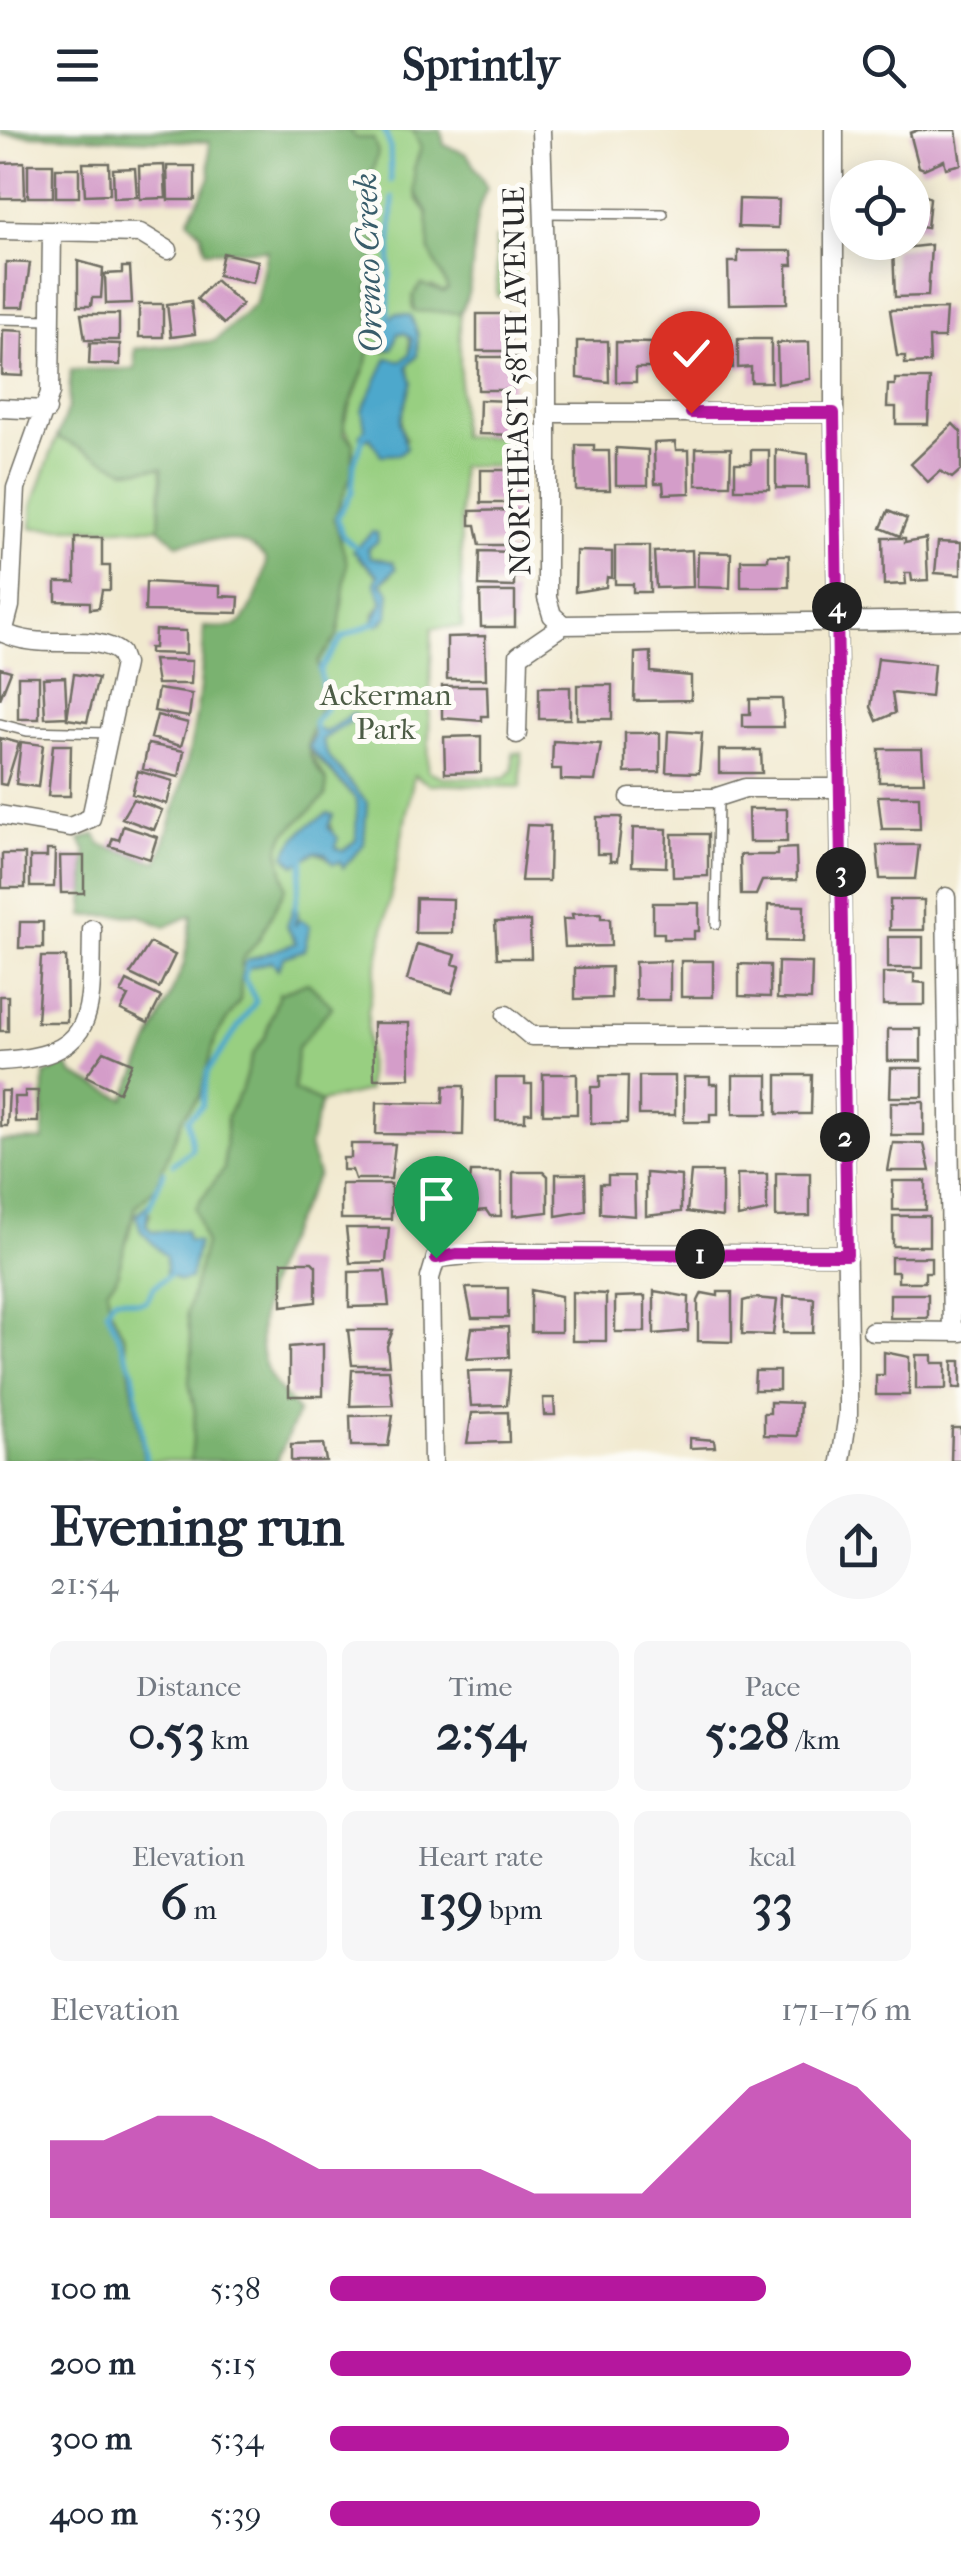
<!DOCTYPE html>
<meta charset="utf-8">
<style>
body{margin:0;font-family:"IM FELL French Canon",serif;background:#f6f6f7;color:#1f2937;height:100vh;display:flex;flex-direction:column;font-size:38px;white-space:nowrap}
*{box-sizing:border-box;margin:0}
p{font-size:32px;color:#747a83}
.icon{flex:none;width:55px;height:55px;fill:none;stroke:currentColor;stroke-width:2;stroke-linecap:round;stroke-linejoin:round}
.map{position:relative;height:1331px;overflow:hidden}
.side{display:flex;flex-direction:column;background:#fff;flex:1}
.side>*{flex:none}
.tools{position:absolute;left:830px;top:30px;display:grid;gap:20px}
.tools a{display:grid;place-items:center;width:100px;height:100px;border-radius:50%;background:#fff;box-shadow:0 5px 25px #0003;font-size:50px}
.pin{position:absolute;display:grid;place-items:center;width:85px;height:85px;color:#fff;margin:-102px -42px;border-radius:50% 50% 50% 0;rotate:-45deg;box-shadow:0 0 10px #0007}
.pin .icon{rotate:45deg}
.km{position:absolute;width:50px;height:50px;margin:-25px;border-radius:50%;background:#222;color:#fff;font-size:28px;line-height:50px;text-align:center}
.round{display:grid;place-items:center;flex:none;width:105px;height:105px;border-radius:52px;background:#f6f6f7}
.head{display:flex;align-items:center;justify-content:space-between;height:170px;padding:0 50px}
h1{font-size:55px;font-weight:700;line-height:75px}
.metrics{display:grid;grid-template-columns:repeat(3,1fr);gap:15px;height:170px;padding:10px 50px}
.metrics div{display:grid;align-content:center;border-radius:15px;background:#f6f6f7;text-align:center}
.metrics b{font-size:50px;font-weight:700}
.metrics small{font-size:28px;font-weight:400}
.metrics p{font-size:28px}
.chart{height:280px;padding:20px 50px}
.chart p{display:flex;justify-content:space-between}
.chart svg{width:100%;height:180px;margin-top:10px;fill:#b5179e;opacity:.7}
ul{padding:0 50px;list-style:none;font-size:32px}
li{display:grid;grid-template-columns:160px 120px 1fr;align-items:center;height:75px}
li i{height:25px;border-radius:12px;background:#b5179e}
header{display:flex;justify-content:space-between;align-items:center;height:130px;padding:0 50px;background:#fff;font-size:45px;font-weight:700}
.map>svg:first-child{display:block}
.green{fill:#98cf81;stroke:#627d56;stroke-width:2.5;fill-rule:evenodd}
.forest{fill:#7ab26f;stroke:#526e4d;stroke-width:2.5}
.water{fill:#4ea8cc;stroke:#3c6a7c;stroke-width:2.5}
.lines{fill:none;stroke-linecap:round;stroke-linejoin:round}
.stream{stroke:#4ea8cc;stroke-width:5}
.building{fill:#d49dc9}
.service-casing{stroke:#706e64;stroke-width:12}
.minor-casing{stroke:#706e64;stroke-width:21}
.service{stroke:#fff;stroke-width:9}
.minor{stroke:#fff;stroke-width:18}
.route-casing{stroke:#fff;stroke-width:20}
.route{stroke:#b5179e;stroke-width:12}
.labels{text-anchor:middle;stroke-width:10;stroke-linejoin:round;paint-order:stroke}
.street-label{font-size:30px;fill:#2b2b2b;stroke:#fdfcf7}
.park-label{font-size:30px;fill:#4c5c45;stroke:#fdfcf7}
.water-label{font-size:32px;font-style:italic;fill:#395d6b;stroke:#fdfcf7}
</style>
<header><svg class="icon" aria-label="menu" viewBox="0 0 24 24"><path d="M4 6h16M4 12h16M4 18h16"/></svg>Sprintly<svg class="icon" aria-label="search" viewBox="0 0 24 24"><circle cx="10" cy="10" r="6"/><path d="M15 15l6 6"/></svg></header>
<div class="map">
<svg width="961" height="1331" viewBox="0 0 961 1331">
<rect width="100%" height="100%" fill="#fdfcf7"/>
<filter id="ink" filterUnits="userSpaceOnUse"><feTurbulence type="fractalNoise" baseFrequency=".01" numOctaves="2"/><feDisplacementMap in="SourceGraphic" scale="20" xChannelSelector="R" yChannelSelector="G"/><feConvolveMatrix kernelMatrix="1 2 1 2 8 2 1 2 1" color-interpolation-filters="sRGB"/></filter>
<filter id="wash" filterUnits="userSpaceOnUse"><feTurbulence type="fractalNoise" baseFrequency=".0048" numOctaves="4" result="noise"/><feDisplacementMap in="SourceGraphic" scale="40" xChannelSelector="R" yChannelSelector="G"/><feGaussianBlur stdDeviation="2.25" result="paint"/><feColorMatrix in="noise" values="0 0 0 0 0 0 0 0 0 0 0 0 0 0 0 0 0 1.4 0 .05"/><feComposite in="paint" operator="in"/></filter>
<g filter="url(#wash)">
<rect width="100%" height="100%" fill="#f1e9cf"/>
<!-- green -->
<path class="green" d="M349,0H413L421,18L414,39L417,69L427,82L430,122L445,145L448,159L443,162L432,156L412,173L413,180L460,183V306L529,307V336H460L462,497L432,498L428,641L445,648H505L513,640V623H521V657L429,654L414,645L368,881L367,961L321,972L294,960L297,918L279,864L265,907L253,924L241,961L227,986L224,1039L195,1078L205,1113L187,1183L192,1222L189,1252L195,1282L191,1331H144L124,1207L110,1178L107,1159L116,1149L136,1076L155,1058L183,987L200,966L216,906L240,870L242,830L259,809L286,757L279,719L285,704L325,666L327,651L308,621L322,555L318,532L337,507L340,491L344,426L334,388L351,346L354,313L343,295L367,232L374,183L369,160L378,122L372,36ZM407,185L417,202L415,228L407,236C420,259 390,284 406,308L399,324H381L369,307H364C368,271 373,261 387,228L403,231L410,224L409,204L398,203L390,220L384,221L382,204ZM377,403L367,420L370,427L393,432L391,445L381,453L383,492L374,484L383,473L378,446L358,427ZM348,591L322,610L327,626L367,673C363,697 365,721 344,735L315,722L295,735L288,729C295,703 306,696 328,683L336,718L343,721L356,710L357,670L310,621L315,607ZM298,783L294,796L304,820L284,827L277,838L273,830L249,837L248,830L296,813L287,796ZM151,1082L146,1095L152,1102L185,1100L187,1111L167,1143V1127L141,1101Z
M496,108H519L521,165L497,166Z
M57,307L125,340L162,338L159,398H32V376Z"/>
<!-- forest -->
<path class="forest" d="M0,0H349L356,8H373L378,22L372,44L378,122L369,160L373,199L367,232L344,289V304L354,313L351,346L334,388L347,433L340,491L337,507L318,532C317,544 324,553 323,564C319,605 289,607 327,651L325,667L285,704L279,719L286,757L259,809L242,830L240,870L216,906L200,966L183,987L155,1058L136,1076L116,1149L107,1159L110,1178L124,1207L144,1331H2L0,1011L43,1010L44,944L67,935L73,945L125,969L184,834L192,785L165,797L139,785L84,786L86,722L80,710L95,704L101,715L158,732C185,650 202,584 204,497C214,497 228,499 237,495C250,489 266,445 266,430C247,402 206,409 177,414L159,398L162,338L125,340L57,307L68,278L71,240L135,239V219L215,211L256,173L267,120L206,121L201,103L188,90L210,48L209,12L0,4Z
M413,0H441L444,15L467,24L487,58C465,100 481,148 460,183L414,181L413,166L421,154L443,162L448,159L430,122L427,82L415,62L414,38L421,18Z
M307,852L332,876L297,918L294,960L321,972L309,1016L318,1045C292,1095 244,1179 266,1237C271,1253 288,1269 298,1282L277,1331H191L195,1282L189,1252L192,1222L187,1183L205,1113L195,1078L224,1039L227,986L241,961L253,924L265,907L279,864Z"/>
<!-- water -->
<path class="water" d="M396,184L411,186L418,205L417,226L407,236L412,252L400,292L406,318L399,324L381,325L370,307L363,310L360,306L365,298L362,281L387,228L402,231L410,224L412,209L405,203H398L392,219L381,218L385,192Z
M372,402L377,403L378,411L368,419L370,427L393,432L396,439L381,453L390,462L388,486L378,495L372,493L383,472L375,453L378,445L353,421Z
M353,583L357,587L322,610L328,626L367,673L364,714L343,738L340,732L333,734L325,724L315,722L295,735L285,725C297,703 306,696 328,683L333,685L328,697L338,708L336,718L343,721L356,710L357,670L309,617L317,599L326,602Z
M294,775L298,783L294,796L300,789L310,796L304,820L284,827L278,839L272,831L247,839L244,835L248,830L296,813L287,796Z
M149,1073L146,1095L152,1102L185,1100L187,1110L198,1112L190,1149L180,1151L166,1143V1127L141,1101L136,1085Z"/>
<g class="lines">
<!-- stream -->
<path class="stream" d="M384,0L390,16L391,51
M388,195L393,67
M359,420L342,405L337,387L352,362L354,334L365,302
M317,604L314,592L326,579L320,540L343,507L379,491
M295,779L304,726
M173,1034L192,1019L188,989L202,976L208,941L256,871L244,848L248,833
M149,1077L164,1042
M146,1331L133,1241L107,1180L114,1169C126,1165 135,1177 147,1170L154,1157L175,1140"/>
</g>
<g id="blocks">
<!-- building -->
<path class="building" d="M918,0H956L961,34L946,38L944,30L924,39L919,37L910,3Z
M24,32L25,68H0V33Z
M83,33H109L110,64L85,65Z
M28,34H53V67H28Z
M164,35L166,68L140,69L139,36Z
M167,36H195V70H168Z
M56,38H79V67H56Z
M135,38L137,67L114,68L113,39Z
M912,58L930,68L927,98L912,96Z
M739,69L779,70L778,98L738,97Z
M931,115L928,166L895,167L893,119Z
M738,121H792L793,135H787V173L729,174L728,132H738Z
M223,123L258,131L253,153L218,145Z
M78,131L103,138L101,168H92L91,176H78Z
M6,132L30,133L24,177H5Z
M122,137H130L132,173L106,174L105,144L122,143Z
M215,150L242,174L224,194L197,169Z
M191,171L195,204L171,207L167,174Z
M139,174H163V207H139Z
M946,179L944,208H929L930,233L905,234V226H897L890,180Z
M81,184H119V210H85Z
M477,184H518V197H511V221H477Z
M3,200L24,201L23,246L2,245Z
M693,209L694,252L672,253L671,238H658L657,210Z
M738,209H771V252H751V237L738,238Z
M731,210L733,238H716V253H697L696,212Z
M577,211H608L609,252L577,248Z
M616,212L652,213V238H636V252H616Z
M809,212L810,249L778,254L777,213Z
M90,213L120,214V235L89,234Z
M478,227H517L512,260H478Z
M895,249H930L928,294H896V277H887L888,255H895Z
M480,270L513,271L512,294H518V305L479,304Z
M953,294L961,302V340L952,348L940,341L928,352L911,334Z
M675,312L676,320H689L690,363L664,364L663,353H655L654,313Z
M576,315H594V321H609L610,360H576Z
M616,318L648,320V355H616Z
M696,318H731L730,355H696Z
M751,320H769V359H735V333H751Z
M776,320L808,324L809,358H776Z
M481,340H516L513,373H481Z
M515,380L514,398H521V415H480L476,395H470V381Z
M888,381L907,389L900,406L881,398Z
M75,408H102V436H110V460H102L99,478L90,479V472L56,471V452H75Z
M883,408H905V412L926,408L928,450L912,451L911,443H905L906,454L884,455Z
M938,411L961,412V445L935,443Z
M615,416H650V462H633V454H615Z
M692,420L693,457L656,458L654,422Z
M480,421L514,422V457L479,456Z
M576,421L612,422V448L607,447L606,457L575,462Z
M698,422L731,423L730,458L697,457Z
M768,425H789V457H741V430H768Z
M146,452L220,456V466L239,467L238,483L145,481Z
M480,462H515V497H481Z
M155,500L186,501V524L149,523V518H154Z
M485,506L486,549H447V507Z
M651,522V542L691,546V570L634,571L635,523Z
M878,528L934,534L931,567L892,563L895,583L877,591L871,577Z
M153,530L192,531L191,554H157Z
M0,538L11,541L0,569Z
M74,544L98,548L87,592L67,589Z
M18,546H39V589H18Z
M65,547L67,587L45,588L43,548Z
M577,555H612V589H577Z
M442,556H487L488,586H482V591L442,588Z
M539,557H570V589H539Z
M158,559L192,564L189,587L154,581Z
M750,569H782L784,597H743V584H750Z
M157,585L188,593L181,616L151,608Z
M668,601L702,603L699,643L666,642Z
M625,603H660V642L625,643Z
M481,606V642L445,643L444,607Z
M0,608L19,613L6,655L0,654Z
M553,611L601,614L595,651L561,650V639H552Z
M21,612L43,615L38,657L16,654Z
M148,614L184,621L179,647L143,639Z
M53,615H71L70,666H48Z
M879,619H922L924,652H879Z
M719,620H761L762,643H719Z
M138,641L173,651L167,674L132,664Z
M878,666H919L920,699H882Z
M133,669L162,680L154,700L122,688Z
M748,679H787V712H749Z
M597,687H622L617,731H610V724H597Z
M527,695L550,696L549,751H521Z
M123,696L157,707L150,729L110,716L113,708L119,710Z
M633,698L667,699L666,737L632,736Z
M672,704H708V746L673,747Z
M877,715H919L915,749H880Z
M796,718L797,750L762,751L756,765H741L740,725H777V719Z
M47,720H55L54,757H30V727H47Z
M2,724H25V758H2Z
M60,726H84V763H61Z
M416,768L453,769L452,803H415Z
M890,770H924V800H890Z
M653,773H699V801H694V809H664V803H653Z
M768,775L804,776L803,812L767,811Z
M601,783V788H610L611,816L565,817L563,789H573L572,784Z
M530,791L531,828H497L495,792Z
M20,792H43V818H19Z
M888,807H923V838H888Z
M150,813L175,825L159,858L130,844Z
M417,814L456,825L453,834L460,836L452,863L407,850Z
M41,827H66L67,892H37Z
M670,831V870H636L635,832Z
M681,831H713V867H681Z
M778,832L812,833L811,870L777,869Z
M739,834L770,835V867L739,866Z
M611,837V868L575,869V838Z
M883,843H914V852L925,853V875H883Z
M127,851L161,867L148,893L121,880L128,866L121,863Z
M0,866H8V901H0Z
M373,893H409L410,948L374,949Z
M888,899H921V931H888Z
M104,921L132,933L119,962L86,946Z
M891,938H923V967H890Z
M543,944H577V984H543Z
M733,945H768V984H733Z
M777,945H812L811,984H777Z
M600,946H628L627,993H591V957H600Z
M639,946H675V985H639Z
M684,947H710V954H718V984H710V992H684Z
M496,948H525V954H532V983H525V991H496Z
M444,956H464L463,1005L376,1004L377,972L443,973Z
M0,961H9L7,996H0Z
M25,961H38V992H15L14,967H25Z
M891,972H924V1005H891Z
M893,1013L924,1014L930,1041H888Z
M351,1014H395L391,1049H355L352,1040H343V1028H351Z
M426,1040H453V1047H461V1076L426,1079Z
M471,1042H501V1086H490L486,1080L467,1082Z
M513,1042H544L548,1046V1082L513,1086Z
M691,1042H722V1087L687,1082Z
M646,1043L681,1046V1082L646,1086Z
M776,1043H810V1086L776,1087Z
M556,1044H585L586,1081L556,1086Z
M737,1044H767V1081L738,1087Z
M608,1046H634L635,1086L600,1083V1054H608Z
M893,1051H926V1080H893Z
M341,1054H391V1089H341Z
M893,1086H929V1116H893Z
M346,1098H389L386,1132L350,1133Z
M891,1127H931V1142H925V1152H898V1142H891Z
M282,1132H312L316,1136V1172L282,1176Z
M385,1141L389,1176L349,1177V1142Z
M466,1158H508V1188H472Z
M531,1160L561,1166V1202H531Z
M654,1161L689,1167L688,1201L654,1204Z
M572,1162L606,1164V1211H572Z
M718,1162H732V1212L698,1211V1171L702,1163L718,1166Z
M890,1164H928V1188H890Z
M645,1166V1202H615V1167Z
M784,1166L814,1168L813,1203H783Z
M754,1168L777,1170L773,1205L742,1204L743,1171Z
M508,1197L509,1227L467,1229L472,1198Z
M348,1200H393L387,1216L389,1235H352Z
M323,1214V1266H289V1217Z
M884,1222L909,1227V1265H876V1245H884Z
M916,1225H932V1233H946V1259H916Z
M953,1231H961V1258H953Z
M352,1240H389L393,1275L350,1276Z
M510,1240L507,1275L471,1276L468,1241Z
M755,1241H779V1260H754Z
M543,1268H554L555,1285H544Z
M770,1272L800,1273L798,1306L764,1305V1283H770Z
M508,1282L509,1312L467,1313L472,1283Z
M393,1285L388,1316H351L350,1286Z
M952,1298H961V1331H951Z
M690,1308L714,1310L715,1317L690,1318Z
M323,1314L326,1331H291V1315Z"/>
</g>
</g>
<g filter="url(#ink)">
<use href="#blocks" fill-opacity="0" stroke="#706e64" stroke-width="2.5"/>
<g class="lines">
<!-- service casing -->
<g class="service-casing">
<path id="service" d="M543,83L663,84
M0,189L51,190
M0,594L27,601L111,603
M716,794L718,668"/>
</g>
<!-- minor casing -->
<g class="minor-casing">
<path id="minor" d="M541,0L547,189V468L552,485L563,495
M834,0V283L848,1215V1284L841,1331
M0,100L140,103L168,120
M0,278L47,280
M547,283H834
M563,495L961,490
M0,501C42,524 92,500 120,523L124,534L91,688L70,697L0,685
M3,503L10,476L16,358L50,263L52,101
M517,604L519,525L563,495
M630,668H714L745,658H840
M946,767L952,1202
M506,885L531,906H843
M0,931C100,926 90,882 92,799
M872,1201L961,1202
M433,1331L430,1148L436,1128L489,1123L847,1125"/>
</g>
<!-- service -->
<use href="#service" class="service"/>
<!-- minor -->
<use href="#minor" class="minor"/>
</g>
</g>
<g class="lines" filter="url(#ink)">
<!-- route casing -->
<g class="route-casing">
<path id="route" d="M436,1128L457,1124L847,1125L834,283H691"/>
</g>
<!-- route -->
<use href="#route" class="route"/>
</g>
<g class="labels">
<!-- street labels -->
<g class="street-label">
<text transform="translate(517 251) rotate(-91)" y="10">NORTHEAST 58TH AVENUE</text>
</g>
<!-- park labels -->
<g class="park-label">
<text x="386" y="575">Ackerman<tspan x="386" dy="34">Park</tspan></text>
</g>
<!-- water labels -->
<g class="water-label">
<text transform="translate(368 133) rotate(-92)" y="11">Orenco Creek</text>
</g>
</g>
</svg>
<div class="tools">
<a><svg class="icon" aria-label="locate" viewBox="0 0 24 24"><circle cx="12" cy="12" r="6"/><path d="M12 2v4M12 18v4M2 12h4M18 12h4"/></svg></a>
</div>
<div class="pin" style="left:436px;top:1128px;background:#1e9e55"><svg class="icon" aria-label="arrive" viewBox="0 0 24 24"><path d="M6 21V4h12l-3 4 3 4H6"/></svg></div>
<div class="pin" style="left:691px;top:283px;background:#d93025"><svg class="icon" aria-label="check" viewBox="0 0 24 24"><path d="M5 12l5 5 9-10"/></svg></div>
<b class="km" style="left:700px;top:1124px">1</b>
<b class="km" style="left:845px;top:1007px">2</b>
<b class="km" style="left:841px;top:742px">3</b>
<b class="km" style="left:837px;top:477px">4</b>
</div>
<section class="side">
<div class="head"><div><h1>Evening run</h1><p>21:54</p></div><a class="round"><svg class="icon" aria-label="share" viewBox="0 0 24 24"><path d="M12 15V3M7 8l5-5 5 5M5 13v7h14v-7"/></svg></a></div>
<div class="metrics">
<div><p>Distance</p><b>0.53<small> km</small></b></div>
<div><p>Time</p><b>2:54</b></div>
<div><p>Pace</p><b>5:28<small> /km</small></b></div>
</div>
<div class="metrics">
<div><p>Elevation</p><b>6<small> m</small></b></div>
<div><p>Heart rate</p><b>139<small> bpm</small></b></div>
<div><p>kcal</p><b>33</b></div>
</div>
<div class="chart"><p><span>Elevation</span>171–176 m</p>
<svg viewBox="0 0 160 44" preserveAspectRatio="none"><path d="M0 44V25L10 25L20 19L30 19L40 25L50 32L60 32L70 32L80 32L90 38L100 38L110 38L120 25L130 12L140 6L150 12L160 25V44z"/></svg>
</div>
<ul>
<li><b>100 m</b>5:38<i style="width:75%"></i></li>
<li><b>200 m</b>5:15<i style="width:100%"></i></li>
<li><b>300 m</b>5:34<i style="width:79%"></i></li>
<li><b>400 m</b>5:39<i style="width:74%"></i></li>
</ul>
</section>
